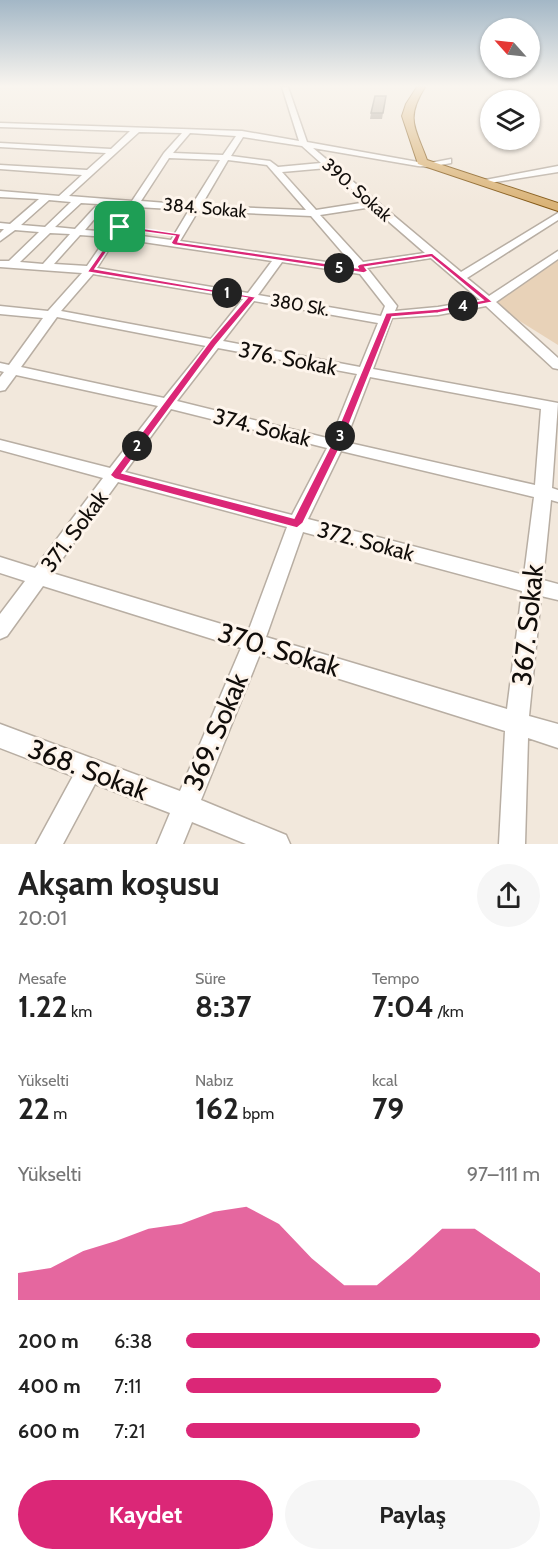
<!DOCTYPE html>
<html lang="tr">
<meta charset="utf-8">
<style>
body{margin:0;font-family:Cabin,sans-serif;background:#f6f6f6;color:#222;height:100vh;display:flex;flex-direction:column;font-size:22px;white-space:nowrap}
*{box-sizing:border-box;margin:0}
p{font-size:20px;color:#767676}
.icon{flex:none;width:33px;height:33px;fill:none;stroke:currentColor;stroke-width:2;stroke-linecap:round;stroke-linejoin:round}
.map{position:relative;height:844px;overflow:hidden}
.sheet{display:flex;flex-direction:column;background:#fff;flex:1}
.sheet>*{flex:none}
.needle{width:39px;rotate:297deg}
.fabs{position:absolute;left:480px;top:18px;display:grid;gap:12px}
.fabs a{display:grid;place-items:center;width:60px;height:60px;border-radius:50%;background:#fff;box-shadow:0 2px 4px #0004;font-size:30px}
.pin{position:absolute;display:grid;place-items:center;width:51px;height:51px;color:#fff;margin:-26px;border-radius:12px;box-shadow:0 3px 9px #0006}
.km{position:absolute;width:30px;height:30px;margin:-15px;border-radius:50%;background:#222;color:#fff;font-size:16px;line-height:30px;text-align:center}
.round{display:grid;place-items:center;flex:none;width:63px;height:63px;border-radius:32px;background:#f6f6f6}
.summary{display:flex;align-items:center;justify-content:space-between;height:102px;padding:0 18px}
h1{font-size:33px;font-weight:700;line-height:45px}
.stats{display:grid;grid-template-columns:repeat(3,1fr);gap:9px;height:102px;padding:6px 18px}
.stats div{display:grid;align-content:center}
.stats b{font-size:30px;font-weight:700}
.stats small{font-size:16px;font-weight:400}
.stats p{font-size:16px}
.chart{height:168px;padding:12px 18px}
.chart p{display:flex;justify-content:space-between}
.chart svg{width:100%;height:108px;margin-top:6px;fill:#db2777;opacity:.7}
.action{display:flex;gap:12px;margin-top:auto;padding:12px 18px}
.action a{flex:1;height:69px;border-radius:36px;background:#db2777;color:#fff;font-size:24px;font-weight:700;line-height:69px;text-align:center}
.action a+a{background:#f6f6f6;color:#222}
ul{padding:0 18px;list-style:none;font-size:20px}
li{display:grid;grid-template-columns:96px 72px 1fr;align-items:center;height:45px}
li i{height:15px;border-radius:8px;background:#db2777}
.map>svg:first-child{display:block}
.green{fill:#e8d2b8}
.lines{fill:none;stroke-linecap:round;stroke-linejoin:round}
.minor-casing{stroke:#b8aea3;stroke-width:3}
.major-casing{stroke:#835816;stroke-width:2}
.minor{fill:#fff;fill-rule:evenodd}
.major{fill:#dab377;fill-rule:evenodd}
.wall{fill:#a19990}
.building{fill:#bbb2a7;stroke:#837d75;stroke-width:1.5}
.route{fill:#db2777;stroke:#fff;stroke-width:1.5;fill-rule:evenodd}
.labels{text-anchor:middle;stroke-width:6;stroke-linejoin:round;paint-order:stroke}
.far-street-label{font-size:18px;fill:#110d0a;stroke:#fef5ec}
.street-label{font-size:22px;fill:#110d0a;stroke:#fef5ec}
.near-street-label{font-size:27px;fill:#110d0a;stroke:#fef5ec}
</style>
<div class="map">
<svg width="558" height="844" viewBox="0 0 558 844">
<rect width="100%" height="100%" fill="#f2e8dc"/>
<!-- green -->
<path class="green" d="M558,254V345L489,302Z"/>
<g class="lines">
<!-- minor casing -->
<g class="minor-casing">
<path id="minor" d="M282,87H288L307,142L418,162L430,163L451,159V163L430,167L418,166L313,148L461,272L558,213V220L467,278L489,296L558,251V259L496,302L558,358V369L553,368L486,306L438,315L392,318L373,369L558,403L552,488L558,490V502L551,500L543,580L558,584V600L541,596L529,716L558,724V748L528,738L525,844H499L505,731L260,654L201,800L286,835L290,844H246L192,822L183,844H157L170,813L95,784L63,844H36L73,776L0,748V724L180,791L241,648L43,586L7,636L0,639V614L25,581L0,573V557L35,568L103,478L0,450V440L110,468L158,406L16,375L5,390L0,391V377L4,372L0,371V363L9,365L43,318L0,314V306L48,311L82,273L0,267V261H9L39,232L15,230L0,241V233L4,229H0V223L10,224L39,199L0,197V191L59,196L82,175L0,169V165L87,170L106,153L0,147V143L111,149L130,131L0,127V123L242,131L299,141ZM139,132L182,133L164,153L132,201L69,196ZM190,133L236,136L223,155L173,153ZM243,137L302,146L321,163L278,167L270,161L231,156ZM169,158L220,160L192,205L141,201ZM228,160L267,165L306,210L201,206ZM327,168L367,202L316,210L282,172ZM49,200L71,202L45,227L21,225ZM81,203L98,204L75,229L55,227ZM107,204L128,206L111,232L85,230ZM137,207L189,210L171,240L120,233ZM372,207L425,253L363,262L320,215ZM198,211L311,216L354,266L180,241ZM50,233L70,234L43,264L20,262ZM80,235L107,237L87,266L54,264ZM116,238L272,261L248,293L97,268ZM431,258L480,300L438,307L395,311L397,306L367,268ZM282,262L360,274L385,306L381,316L258,295ZM93,274L243,299L211,339L61,311ZM254,301L378,323L360,367L223,341ZM57,317L206,346L164,398L21,367ZM218,348L357,374L331,439L177,401ZM370,377L541,409L535,485L345,442ZM171,409L327,448L292,515L125,472ZM341,451L534,497L524,575L308,519ZM118,482L287,527L248,632L52,573ZM303,532L522,591L507,709L266,637Z
M558,166V172L489,183L485,180Z"/>
</g>
<!-- major casing -->
<g class="major-casing">
<path id="major" d="M417,87H425C405,119 415,127 427,160L558,203V211L418,164L402,116L406,104Z"/>
</g>
<!-- minor -->
<use href="#minor" class="minor"/>
<!-- major -->
<use href="#major" class="major"/>
</g>
<!-- wall -->
<path class="wall" d="M385,102L382,119H370L371,113Z"/>
<!-- building -->
<path class="building" d="M375,96H386L383,113H371Z"/>
<!-- sky -->
<linearGradient id="sky" x2="0" y2="1"><stop stop-color="#a3b7c6"/><stop offset="0.42" stop-color="#f9f5ef"/><stop offset="1" stop-color="#f9f5ef" stop-opacity="0"/></linearGradient>
<rect width="558" height="205" fill="url(#sky)"/>
<!-- route -->
<path class="route" d="M120,225L181,234L178,242L358,268L357,266L360,264L432,253L493,302L438,313L392,317L341,445L303,523L297,528L115,479L110,475L210,341L247,298L87,272ZM122,229L175,236L171,243L174,245L364,273L368,271L365,267L431,257L483,300L438,309L386,313L331,445L294,518L122,473L216,345L256,297L95,269Z"/>
<g class="labels">
<!-- far-street labels -->
<g class="far-street-label">
<text transform="translate(357 190) rotate(41)" y="6">390. Sokak</text>
<text transform="translate(205 208) rotate(5)" y="6">384. Sokak</text>
<text transform="translate(300 305) rotate(10)" y="6">380 Sk.</text>
</g>
<!-- street labels -->
<g class="street-label">
<text transform="translate(288 358) rotate(11)" y="8">376. Sokak</text>
<text transform="translate(262 427) rotate(14)" y="8">374. Sokak</text>
<text transform="translate(74 531) rotate(-53)" y="8">371. Sokak</text>
<text transform="translate(366 541) rotate(15)" y="8">372. Sokak</text>
</g>
<!-- near-street labels -->
<g class="near-street-label">
<text transform="translate(528 625) rotate(-84)" y="9">367. Sokak</text>
<text transform="translate(279 650) rotate(17)" y="9">370. Sokak</text>
<text transform="translate(216 732) rotate(-67)" y="9">369. Sokak</text>
<text transform="translate(88 770) rotate(21)" y="9">368. Sokak</text>
</g>
</g>
</svg>
<div class="fabs">
<a><svg class="needle" viewBox="-14 -14 28 28"><path d="M0-13l5 13h-10z" fill="#e53935"/><path d="M0 13l5-13h-10z" fill="#767676"/></svg></a>
<a><svg class="icon" aria-label="layers" viewBox="0 0 24 24"><path d="M12 4l9 5-9 5-9-5zM3 14l9 5 9-5"/></svg></a>
</div>
<div class="pin" style="left:120px;top:227px;background:#1e9e55"><svg class="icon" aria-label="arrive" viewBox="0 0 24 24"><path d="M6 21V4h12l-3 4 3 4H6"/></svg></div>
<b class="km" style="left:227px;top:293px">1</b>
<b class="km" style="left:137px;top:446px">2</b>
<b class="km" style="left:340px;top:436px">3</b>
<b class="km" style="left:463px;top:306px">4</b>
<b class="km" style="left:339px;top:268px">5</b>
</div>
<section class="sheet">
<div class="summary"><div><h1>Akşam koşusu</h1><p>20:01</p></div><a class="round"><svg class="icon" aria-label="share" viewBox="0 0 24 24"><path d="M12 15V3M7 8l5-5 5 5M5 13v7h14v-7"/></svg></a></div>
<div class="stats">
<div><p>Mesafe</p><b>1.22<small> km</small></b></div>
<div><p>Süre</p><b>8:37</b></div>
<div><p>Tempo</p><b>7:04<small> /km</small></b></div>
</div>
<div class="stats">
<div><p>Yükselti</p><b>22<small> m</small></b></div>
<div><p>Nabız</p><b>162<small> bpm</small></b></div>
<div><p>kcal</p><b>79</b></div>
</div>
<div class="chart"><p><span>Yükselti</span>97–111 m</p>
<svg viewBox="0 0 160 44" preserveAspectRatio="none"><path d="M0 44V33L10 31L20 24L30 20L40 15L50 13L60 8L70 6L80 13L90 27L100 38L110 38L120 27L130 15L140 15L150 24L160 33V44z"/></svg>
</div>
<ul>
<li><b>200 m</b>6:38<i style="width:100%"></i></li>
<li><b>400 m</b>7:11<i style="width:72%"></i></li>
<li><b>600 m</b>7:21<i style="width:66%"></i></li>
</ul>
<div class="action"><a>Kaydet</a><a>Paylaş</a></div>
</section>
